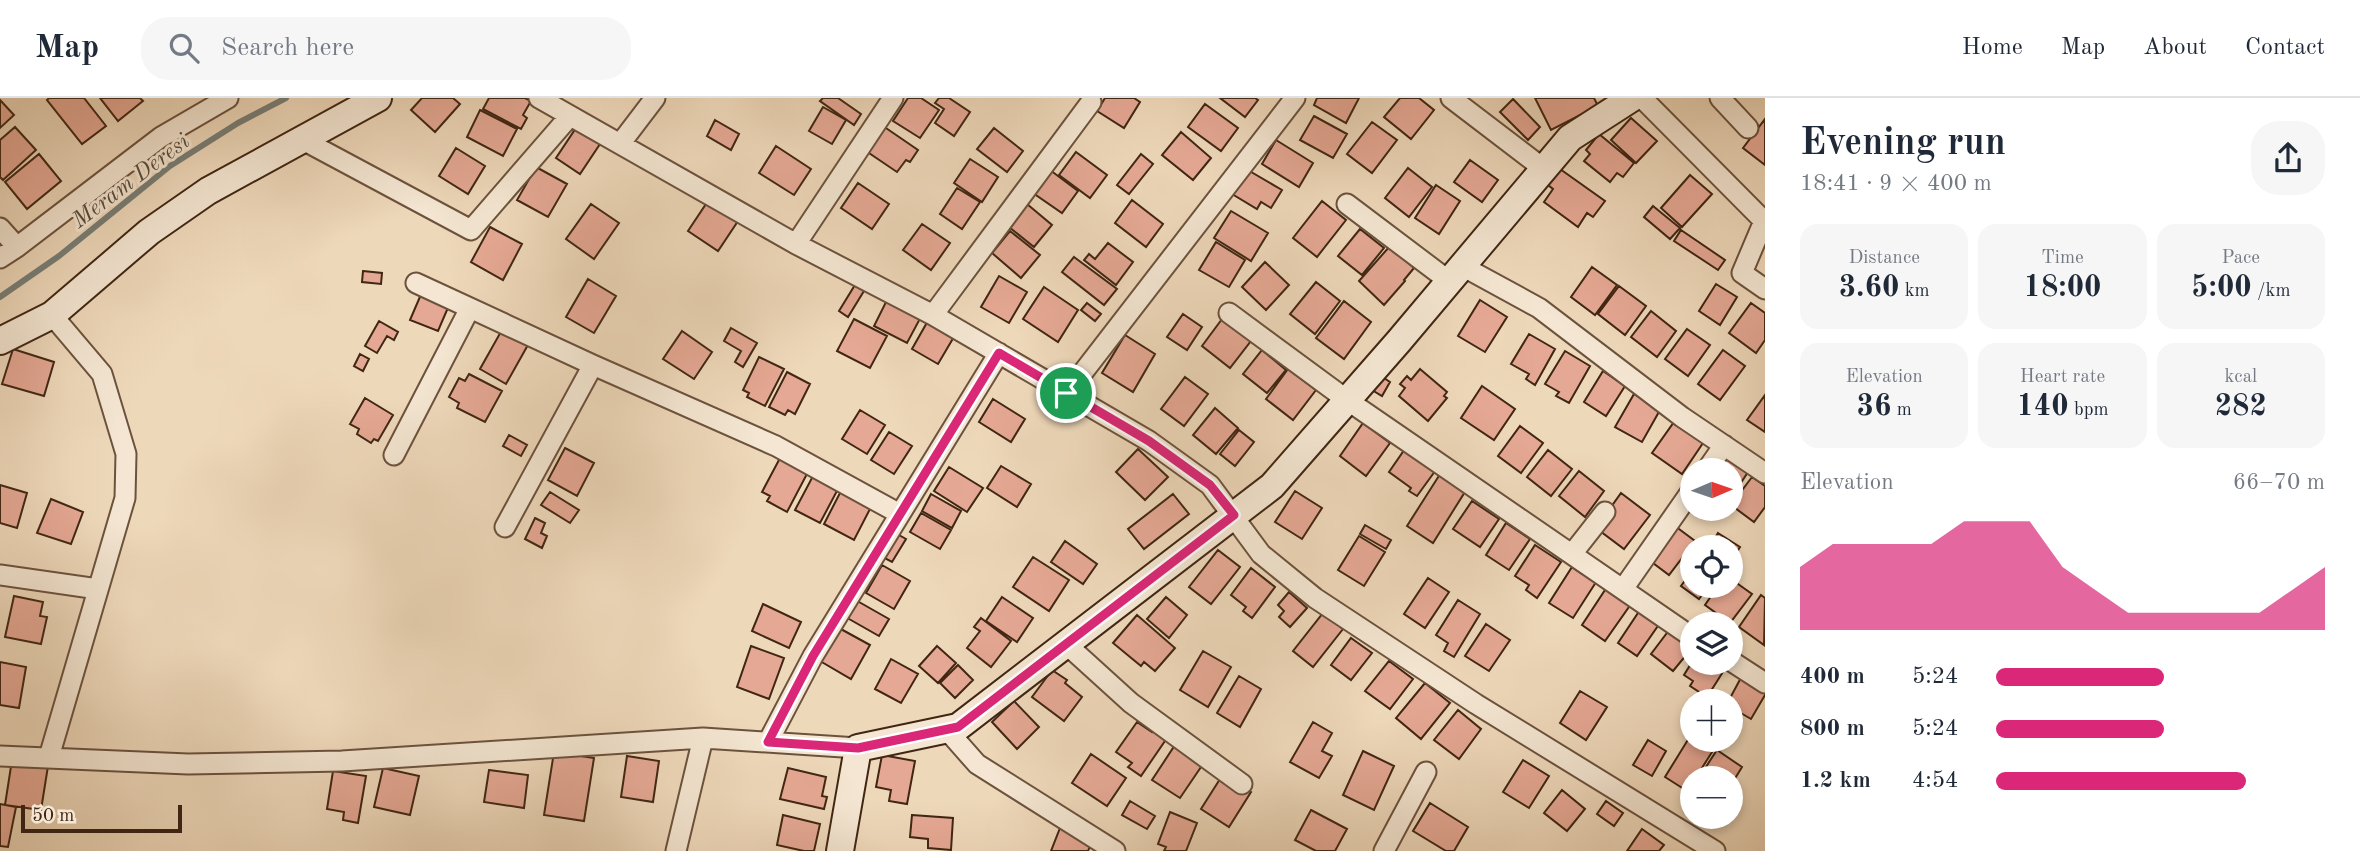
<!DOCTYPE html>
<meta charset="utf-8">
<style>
body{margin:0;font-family:"Old Standard TT",serif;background:#f6f6f7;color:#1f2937;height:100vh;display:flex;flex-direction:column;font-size:26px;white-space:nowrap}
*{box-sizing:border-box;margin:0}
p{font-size:23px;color:#747a83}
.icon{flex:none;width:38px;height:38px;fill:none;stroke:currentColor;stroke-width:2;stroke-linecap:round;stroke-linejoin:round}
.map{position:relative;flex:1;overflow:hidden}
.details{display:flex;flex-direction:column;background:#fff;width:595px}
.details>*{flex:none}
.needle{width:46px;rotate:88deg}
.tools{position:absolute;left:1680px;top:360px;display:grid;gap:14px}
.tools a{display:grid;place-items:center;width:63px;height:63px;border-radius:50%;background:#fff;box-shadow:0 4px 10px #0003;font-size:35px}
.scale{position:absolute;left:21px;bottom:18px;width:161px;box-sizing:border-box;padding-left:7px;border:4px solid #402613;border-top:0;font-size:19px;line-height:24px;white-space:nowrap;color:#402613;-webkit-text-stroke:5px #f4e6d2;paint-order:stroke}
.pin{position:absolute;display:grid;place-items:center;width:60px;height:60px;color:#fff;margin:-30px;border:4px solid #fff;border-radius:50%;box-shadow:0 2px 7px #0007}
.round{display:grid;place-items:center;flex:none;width:74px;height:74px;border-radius:28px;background:#f6f6f7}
.head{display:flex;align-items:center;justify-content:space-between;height:119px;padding:0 35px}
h1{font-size:38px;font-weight:700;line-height:52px}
.metrics{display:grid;grid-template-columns:repeat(3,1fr);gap:10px;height:119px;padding:7px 35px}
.metrics div{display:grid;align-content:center;border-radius:18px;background:#f6f6f7;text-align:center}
.metrics b{font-size:30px;font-weight:700}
.metrics small{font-size:19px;font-weight:400}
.metrics p{font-size:19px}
.chart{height:196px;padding:14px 35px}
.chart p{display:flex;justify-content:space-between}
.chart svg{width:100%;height:126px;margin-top:7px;fill:#db2777;opacity:.7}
ul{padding:0 35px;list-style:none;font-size:23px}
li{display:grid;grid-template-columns:112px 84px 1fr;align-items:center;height:52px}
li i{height:18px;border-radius:9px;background:#db2777}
header{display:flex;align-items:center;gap:42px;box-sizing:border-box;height:98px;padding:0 35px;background:#fff;border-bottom:2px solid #e0e1e3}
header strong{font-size:33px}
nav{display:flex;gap:38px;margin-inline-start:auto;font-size:24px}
.search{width:490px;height:63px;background:#f6f6f7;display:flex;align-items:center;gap:18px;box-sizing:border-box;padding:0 24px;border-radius:28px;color:#747a83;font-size:26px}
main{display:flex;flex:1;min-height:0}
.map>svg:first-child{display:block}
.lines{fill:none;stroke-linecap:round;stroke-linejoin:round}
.stream{stroke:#787e77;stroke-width:6}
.building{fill:#e5a894;stroke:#402613;stroke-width:2}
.street-casing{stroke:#6c523d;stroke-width:23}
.secondary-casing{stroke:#402613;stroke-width:30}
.street{stroke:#f4e6d2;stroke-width:19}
.secondary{stroke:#f4e6d2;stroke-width:26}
.route-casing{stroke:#fff;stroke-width:14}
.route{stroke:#db2777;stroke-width:9}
.labels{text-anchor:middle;stroke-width:6;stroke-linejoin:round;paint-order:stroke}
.water-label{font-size:23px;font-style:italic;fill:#574a3c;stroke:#f4e6d2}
</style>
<header>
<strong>Map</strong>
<div class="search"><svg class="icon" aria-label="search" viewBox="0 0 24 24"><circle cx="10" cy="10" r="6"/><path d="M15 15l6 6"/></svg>Search here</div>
<nav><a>Home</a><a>Map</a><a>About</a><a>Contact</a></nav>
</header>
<main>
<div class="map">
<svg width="1765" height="753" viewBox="0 0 1765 753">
<rect width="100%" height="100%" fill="#eed8ba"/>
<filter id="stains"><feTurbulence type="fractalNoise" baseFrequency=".00286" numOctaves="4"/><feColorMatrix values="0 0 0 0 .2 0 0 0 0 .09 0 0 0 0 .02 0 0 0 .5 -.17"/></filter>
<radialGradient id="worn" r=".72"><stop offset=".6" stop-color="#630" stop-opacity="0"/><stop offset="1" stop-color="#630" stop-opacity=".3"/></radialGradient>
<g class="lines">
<!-- stream -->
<path class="stream" d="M0,199L59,158L170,68L238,25L286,0"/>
</g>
<!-- building -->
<path class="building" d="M49,0H84L106,28L82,46L47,2Z
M100,0H140L143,3L118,23Z
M422,0H453L460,6L435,34L411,12Z
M489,0H525L531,3L523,17L527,20L521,31L483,11Z
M823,0H838L861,16L854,27L820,3Z
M908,0H921L939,12L920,40L893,23Z
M939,0H949L970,14L954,38L935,25L944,11L935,5Z
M1105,0H1134L1140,4L1124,30L1097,13Z
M1220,0H1255L1258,2L1245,19Z
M1317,0H1359L1346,25L1314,7Z
M1400,0H1419L1434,12L1411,41L1384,19Z
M1535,0H1594L1598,8L1551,32Z
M1513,1L1540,29L1528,42L1500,14Z
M0,2L14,17L0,30Z
M1205,6L1238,30L1221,53L1188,29Z
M823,9L846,22L832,46L809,33Z
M480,12L517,31L503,58L467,39Z
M1314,18L1347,36L1333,60L1300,42Z
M1631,20L1657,43L1636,65L1611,42Z
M1765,21V67L1743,50Z
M715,22L739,36L731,52L707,38Z
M1372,24L1397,42L1372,75L1347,56Z
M883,28L918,52L910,64L906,62L897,74L866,53Z
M15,29L36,52L3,82L0,79V42Z
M576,30L600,46L580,76L556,60Z
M994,30L1023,53L1007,74L977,51Z
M1181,34L1211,60L1193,82L1162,57Z
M1599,36L1634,65L1623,79L1617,75L1610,84L1584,63L1590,56L1586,52Z
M1276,42L1313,65L1299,89L1262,66Z
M776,48L811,71L794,97L759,75Z
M456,50L485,68L468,96L439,78Z
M1076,54L1107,77L1090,100L1059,77Z
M39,56L61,83L27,111L5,84Z
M1141,56L1153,66L1129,96L1117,87Z
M970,61L998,79L982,104L954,85Z
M1470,62L1498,82L1482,104L1454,84Z
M536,69L567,86L548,119L517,102Z
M1408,70L1432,89L1409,119L1385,100Z
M1246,71L1282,92L1271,110L1261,104L1257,111L1232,96Z
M1560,71L1605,103L1593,119L1587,115L1578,129L1544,104L1553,91L1548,87Z
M1050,72L1078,93L1062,115L1033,95Z
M1690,77L1712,96L1682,129L1661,110Z
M858,85L889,106L872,131L841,110Z
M1436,87L1460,103L1439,136L1415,120Z
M957,90L980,104L962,131L940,116Z
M710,100L740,120L718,153L688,133Z
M1132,102L1163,126L1146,149L1115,125Z
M1322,103L1346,122L1317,159L1293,140Z
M591,106L619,125L594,161L566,141Z
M1027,106L1052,127L1034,149L1009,129Z
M1653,108L1680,130L1670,141L1644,119Z
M1231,113L1268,135L1251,163L1214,140Z
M922,126L950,145L931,172L903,152Z
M490,129L522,146L503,182L471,164Z
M1360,131L1384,150L1362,177L1338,158Z
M1681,132L1725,162L1718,172L1674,143Z
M1010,133L1040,157L1021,180L992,155Z
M1216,144L1245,162L1229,189L1199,172Z
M1108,145L1133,164L1116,187L1084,162L1089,156L1095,161Z
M1390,148L1414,170L1404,182L1405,183L1384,207L1359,183Z
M1074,159L1117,191L1104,207L1062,174Z
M1265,164L1289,187L1266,212L1242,189Z
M1592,169L1617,187L1595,217L1571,199Z
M363,173L382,175L381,186L362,184Z
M999,178L1027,194L1009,225L981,209Z
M588,181L616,198L594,235L566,219Z
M858,182L867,188L848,219L839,213Z
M1316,184L1340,203L1315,236L1290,216Z
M1716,186L1737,199L1720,227L1699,213Z
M1619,188L1646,208L1625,237L1598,216Z
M1044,189L1078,212L1058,244L1023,221Z
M422,194L450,205L438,233L410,222Z
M889,198L923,215L907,245L874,228Z
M1480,202L1507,219L1485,254L1458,238Z
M1344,203L1371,224L1344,261L1316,240Z
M1087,205L1101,216L1095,223L1081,212Z
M1751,205L1765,215V242L1756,255L1729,235Z
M1651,213L1676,233L1657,259L1631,239Z
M1183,216L1202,229L1187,252L1167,239Z
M854,221L887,238L870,270L837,253Z
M929,221L955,237L938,266L912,251Z
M1222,221L1254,239L1230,270L1202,248Z
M379,223L398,234L394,242L387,238L377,255L365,248Z
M503,230L529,245L506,286L480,271Z
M731,230L757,245L743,269L735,264L741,253L724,243Z
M1687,231L1710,247L1688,278L1665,261Z
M682,233L712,254L694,281L663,261Z
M1529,236L1555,251L1535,287L1526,281L1529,276L1511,266Z
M1125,237L1155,256L1133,294L1102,275Z
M13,251L54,264L44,298L2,286Z
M1262,252L1286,272L1267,295L1243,276Z
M1723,252L1745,268L1720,302L1698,286Z
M1565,253L1590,268L1569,305L1556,298L1559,294L1545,286Z
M360,256L369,261L363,273L354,268Z
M759,259L784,271L765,308L747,299L749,295L743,292Z
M1288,271L1316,292L1293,322L1266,301Z
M1420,271L1447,294L1444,298L1447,300L1428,323L1399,298L1405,290L1400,286L1407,278L1411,282Z
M1603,273L1625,288L1606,318L1584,304Z
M787,274L810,286L795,316L788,312L785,317L769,309Z
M469,276L502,293L485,324L457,310L459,305L449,299L459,280L465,283Z
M1381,278L1390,284L1382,298L1372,292Z
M1185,279L1208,296L1184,328L1161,311Z
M1482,288L1515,311L1494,342L1461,320Z
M1634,296L1660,312L1642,344L1615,329Z
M1765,297V334L1747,322Z
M365,300L393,317L378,343L374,341L371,345L357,336L359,331L350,326Z
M993,301L1025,321L1011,344L979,324Z
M1215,310L1238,330L1216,356L1193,337Z
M860,312L885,327L867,356L842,341Z
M1674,324L1703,345L1682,376L1652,355Z
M1363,325L1390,345L1366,378L1340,358Z
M1520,328L1543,345L1521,375L1498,358Z
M1239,332L1254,344L1235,368L1220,356Z
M889,334L912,348L894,376L871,362Z
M509,337L527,347L521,358L503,348Z
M1407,348L1438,369L1417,398L1409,393L1411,390L1389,374Z
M565,350L594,365L577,398L548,382Z
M1138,351L1168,379L1145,402L1116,374Z
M1548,352L1572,371L1551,398L1527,379Z
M1720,356L1748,374L1731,400V373H1709Z
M780,360L808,374L787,414L767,403L770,398L762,394Z
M1001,368L1031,386L1017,409L987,390Z
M949,369L983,390L967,414L934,393Z
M1442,373L1468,389L1433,445L1407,428Z
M1579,373L1604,393L1585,419L1559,398Z
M813,378L838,391L820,425L795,412Z
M1752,379L1765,388V409L1754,424L1731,407Z
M0,387L27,395L17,430L0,425Z
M841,393L871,409L854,442L824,426Z
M1295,393L1322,410L1302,441L1275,424Z
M550,394L579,412L570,425L541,407Z
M1621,395L1650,417L1624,451L1596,430Z
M931,396L961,413L952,430L922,413Z
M1173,396L1189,416L1144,451L1128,431Z
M51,401L83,414L71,446L37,435Z
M1472,403L1499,421L1480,449L1453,431Z
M921,415L951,432L940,451L910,434Z
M535,420L545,425L541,435L547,438L542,450L525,441Z
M1506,425L1530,441L1509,472L1486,457Z
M1365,427L1391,442L1386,451L1360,436Z
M1675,428L1695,443L1669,477L1649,462Z
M892,433L906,441L892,464L879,457Z
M1718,435L1740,449L1731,463V450H1709Z
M1359,438L1385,454L1364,488L1338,472Z
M1065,443L1097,466L1083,486L1051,464Z
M1535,447L1561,464L1537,500L1526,492L1529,487L1515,478Z
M1218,452L1240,469L1211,506L1189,489Z
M1033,459L1069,482L1049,513L1013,489Z
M882,467L910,483L894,511L866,495Z
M1572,469L1582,476L1585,472L1598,481L1573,520L1549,505Z
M1251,470L1275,489L1252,520L1243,513L1246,509L1231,497Z
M1692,473V488H1708L1699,501L1681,488Z
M1428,480L1449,494L1425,530L1404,516Z
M1731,481L1752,496L1730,525L1705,507L1718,488H1731Z
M1607,489L1631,506L1605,543L1582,527Z
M1289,494L1307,510L1290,529L1279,519L1284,513L1278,507Z
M1761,497L1765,500L1764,547L1739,529Z
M14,498L43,504L40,518L47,519L41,546L5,539Z
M1002,499L1033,520L1017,544L986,523Z
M1166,499L1187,517L1169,540L1147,521Z
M852,500L889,521L879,538L842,517Z
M1458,502L1480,516L1454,559L1444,553L1448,545L1436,537Z
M763,506L801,524L789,550L752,533Z
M1642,509L1662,522L1637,558L1618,545Z
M1323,515L1343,531L1313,569L1293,553Z
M1137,517L1175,550L1155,573L1144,564L1141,568L1113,545Z
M981,520L1011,543L991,569L967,550L980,533L974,529Z
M1486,526L1510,542L1489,573L1465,558Z
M1673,527L1692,543V550L1673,573L1651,556Z
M839,530L870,547L851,581L820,563Z
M1351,540L1372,555L1351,582L1331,567Z
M751,548L784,560L769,601L737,589Z
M937,548L956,565L938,585L919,568Z
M1203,553L1231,569L1208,609L1180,592Z
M891,561L918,576L901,605L875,591Z
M1389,563L1413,581L1390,611L1365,593Z
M0,564L26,569L19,610L0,607Z
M1692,564L1728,566L1707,599L1690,588L1693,583L1684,577Z
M958,567L973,582L955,600L940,585Z
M1052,572L1067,582L1065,585L1082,599L1064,623L1032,599Z
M1743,576L1765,589V597L1751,621L1734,611L1737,606L1729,602Z
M1239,578L1261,591L1240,629L1217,615Z
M1425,585L1450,605L1421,641L1396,620Z
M1580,593L1607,609L1586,642L1560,625Z
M1014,603L1039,629L1017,651L992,624Z
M1458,612L1481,631L1459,661L1434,642Z
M1137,624L1152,634L1154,631L1167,640L1141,678L1128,669L1132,665L1116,654Z
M1313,624L1332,635L1322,653L1332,658L1319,680L1290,664Z
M1689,640L1712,654L1695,681H1692V686L1687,693L1665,679Z
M1648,642L1666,653L1652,678L1633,667Z
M1175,647L1203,666L1180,700L1152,682Z
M1717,652L1742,669L1731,687V681H1698Z
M1363,653L1394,668L1374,712L1343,697Z
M554,654L594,660L584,723L544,717Z
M1091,656L1126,680L1107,708L1072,685Z
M882,657L915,663L907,706L889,703L891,692L876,689Z
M627,658L659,663L653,704L621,699Z
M12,662L48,668L41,712L5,707Z
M1523,662L1549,678L1529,710L1503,694Z
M383,670L419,678L410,717L374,709Z
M788,670L826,679L822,698L827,699L824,711L780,701Z
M489,672L528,677L524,710L484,704Z
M333,673L366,678L358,725L343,722L344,714L327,711Z
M1220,681H1231L1251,694L1229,729L1201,711Z
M1562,692L1585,711L1567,733L1544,715Z
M1130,703L1155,718L1147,731L1122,717Z
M1606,703L1623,715L1614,728L1597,716Z
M1430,705L1468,729L1454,753H1446L1413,733Z
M0,706L16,709L8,749L0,748Z
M1311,712L1347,731L1335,753H1316L1295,742Z
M1170,714L1197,725L1186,753H1164L1166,749L1158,746Z
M783,717L820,726L814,753H804L777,747Z
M912,717L953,720L951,752L928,750V741L910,739Z
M1060,730L1092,743L1088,753H1051Z
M1642,731L1664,747L1659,753H1627Z"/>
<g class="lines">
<!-- street casing -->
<g class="street-casing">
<path id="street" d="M539,0L796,146L933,217L1149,343L1210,387L1261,456L1315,500L1476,606L1715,753
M1451,0L1544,71
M1642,0L1764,123L1742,175L1765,191
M1720,0L1748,30
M303,42L471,132L569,19
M620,46L655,0
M1347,106L1449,183
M0,130L17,149
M796,146L893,0
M0,160L17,149L161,39L228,0
M1462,168L1539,210L1682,319L1765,375
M416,185L593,267L776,348L900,416
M1229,215L1347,302L1692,539
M933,217L1091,4
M1067,295L1295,0
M394,357L470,210
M1706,373L1724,347
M505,429L593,267
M1572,456L1605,414
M0,477L98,491
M1623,491L1692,392
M1066,546L1131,605L1242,686
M1731,563L1765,585
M947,632L977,666L1115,753
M768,644L813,558L999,255
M0,658L188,666L342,663L703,640L858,650
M49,659L125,400L126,356L102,276L52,217
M676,753L703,640
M1384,753L1426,674"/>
</g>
<!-- secondary casing -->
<g class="secondary-casing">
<path id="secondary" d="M0,243L52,217L149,134L208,93L378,0
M840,753L858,650L958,629L1272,388L1399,243L1570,40L1632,0"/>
</g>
<!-- street -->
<use href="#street" class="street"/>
<!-- secondary -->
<use href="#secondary" class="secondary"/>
</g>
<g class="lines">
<!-- route casing -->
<g class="route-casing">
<path id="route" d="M999,255L1149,343L1210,387L1234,417L958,629L858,650L768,644L813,558Z"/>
</g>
<!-- route -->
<use href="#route" class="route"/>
</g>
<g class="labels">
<!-- water labels -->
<g class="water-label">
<text transform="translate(130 82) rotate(-37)" y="8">Meram Deresi</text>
</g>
</g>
<rect width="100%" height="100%" filter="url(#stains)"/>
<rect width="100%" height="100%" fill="url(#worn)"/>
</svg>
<div class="tools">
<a><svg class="needle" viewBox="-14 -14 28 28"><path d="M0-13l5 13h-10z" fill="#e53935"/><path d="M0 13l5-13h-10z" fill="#747a83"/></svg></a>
<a><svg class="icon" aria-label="locate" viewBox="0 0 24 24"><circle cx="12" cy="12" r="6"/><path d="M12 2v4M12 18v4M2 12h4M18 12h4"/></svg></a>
<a><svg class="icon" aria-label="layers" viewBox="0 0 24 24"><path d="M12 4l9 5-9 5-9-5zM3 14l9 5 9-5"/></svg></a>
<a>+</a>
<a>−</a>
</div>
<div class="scale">50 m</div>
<div class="pin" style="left:1066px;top:295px;background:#1e9e55"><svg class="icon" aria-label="arrive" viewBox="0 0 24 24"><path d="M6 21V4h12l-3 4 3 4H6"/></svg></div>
</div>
<section class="details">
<div class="head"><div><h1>Evening run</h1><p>18:41 · 9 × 400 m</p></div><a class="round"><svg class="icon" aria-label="share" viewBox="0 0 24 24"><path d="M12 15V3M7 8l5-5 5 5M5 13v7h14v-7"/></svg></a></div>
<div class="metrics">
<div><p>Distance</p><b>3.60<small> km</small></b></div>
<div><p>Time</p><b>18:00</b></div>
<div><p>Pace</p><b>5:00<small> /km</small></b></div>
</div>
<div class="metrics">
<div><p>Elevation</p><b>36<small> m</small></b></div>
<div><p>Heart rate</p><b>140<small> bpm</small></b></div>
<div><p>kcal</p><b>282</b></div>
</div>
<div class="chart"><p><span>Elevation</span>66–70 m</p>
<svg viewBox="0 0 160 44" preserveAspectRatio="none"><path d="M0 44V22L10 14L20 14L30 14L40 14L50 6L60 6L70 6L80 22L90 30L100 38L110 38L120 38L130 38L140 38L150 30L160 22V44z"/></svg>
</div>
<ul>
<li><b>400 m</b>5:24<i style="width:51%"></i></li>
<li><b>800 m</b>5:24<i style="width:51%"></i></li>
<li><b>1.2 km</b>4:54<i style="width:76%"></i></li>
</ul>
</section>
</main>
